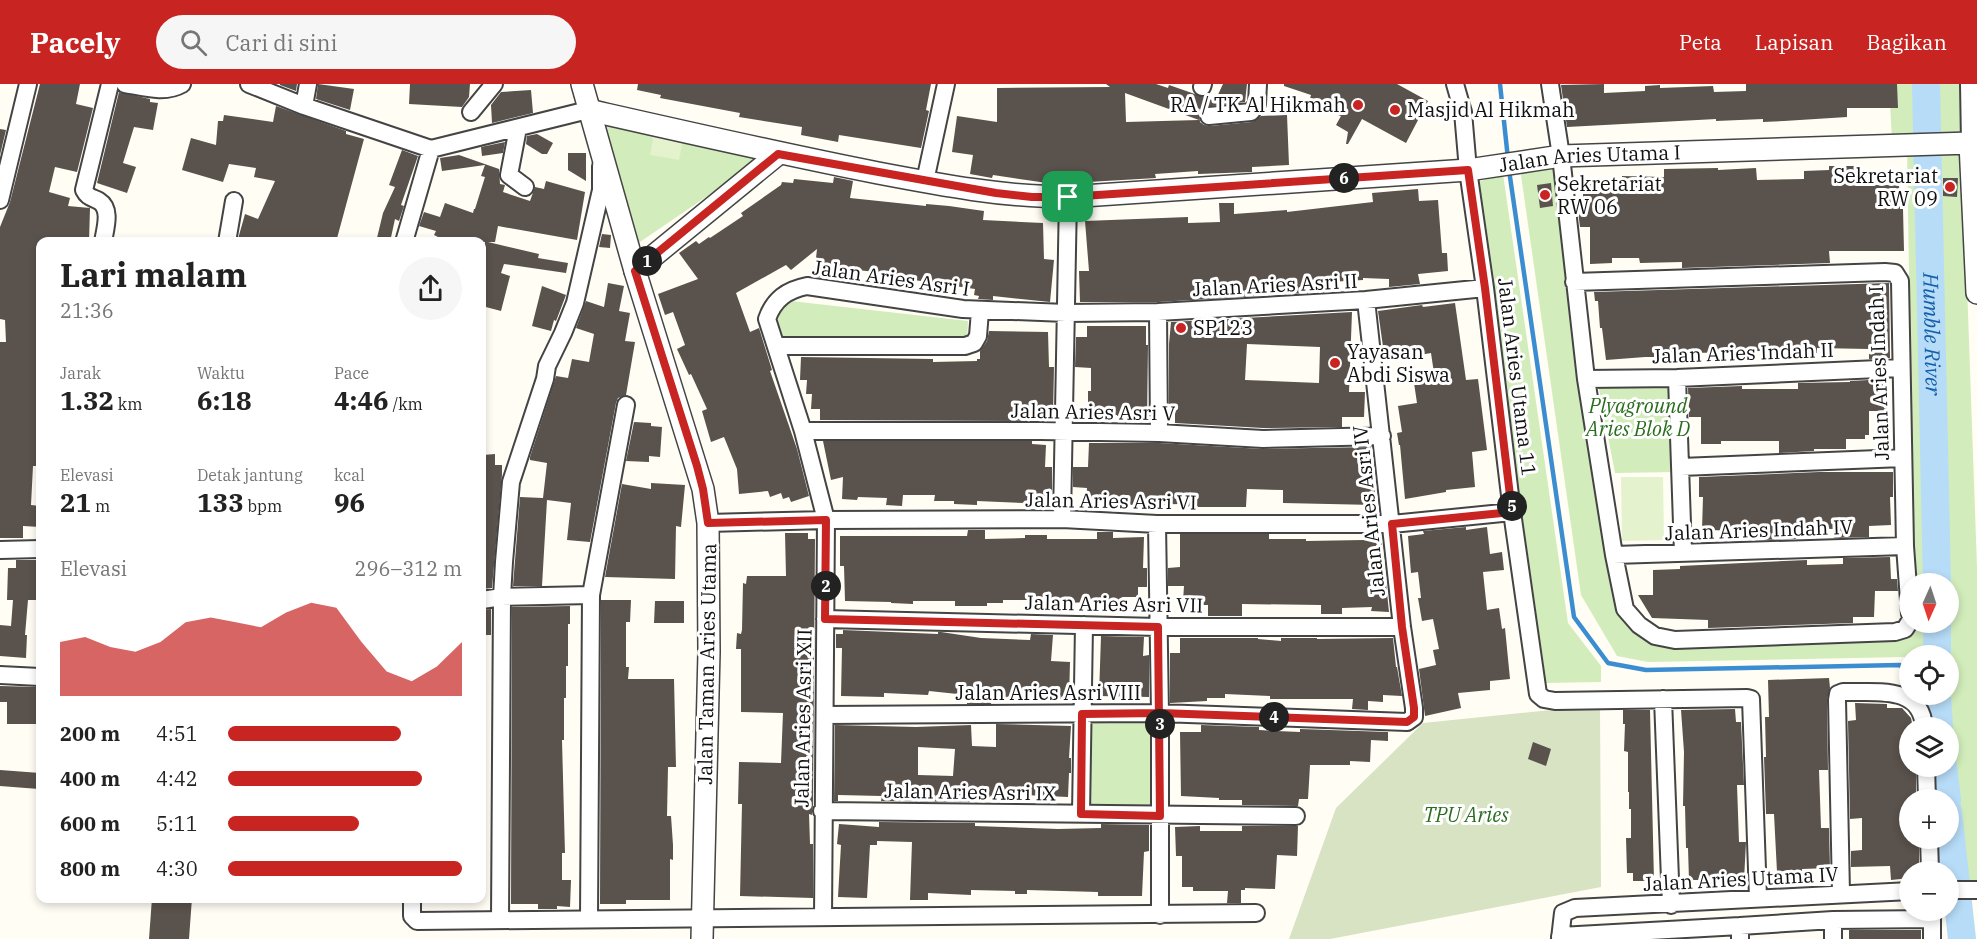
<!DOCTYPE html>
<html lang="id">
<meta charset="utf-8">
<style>
body{margin:0;font-family:"IBM Plex Serif",serif;background:#f6f6f6;color:#222;height:100vh;display:flex;flex-direction:column;font-size:22px;white-space:nowrap}
*{box-sizing:border-box;margin:0}
p{font-size:20px;color:#767676}
.icon{flex:none;width:33px;height:33px;fill:none;stroke:currentColor;stroke-width:2;stroke-linecap:round;stroke-linejoin:round}
.map{position:relative;flex:1;overflow:hidden}
.sheet{position:absolute;left:36px;top:153px;width:450px;height:666px;display:flex;flex-direction:column;background:#fff;border-radius:12px;box-shadow:0 3px 9px #0003}
.sheet>*{flex:none}
.needle{width:39px;rotate:183deg}
.fabs{position:absolute;left:1899px;top:489px;display:grid;gap:12px}
.fabs a{display:grid;place-items:center;width:60px;height:60px;border-radius:50%;background:#fff;box-shadow:0 3px 9px #0003;font-size:30px}
.pin{position:absolute;display:grid;place-items:center;width:51px;height:51px;color:#fff;margin:-26px;border-radius:12px;box-shadow:0 3px 9px #0006}
.km{position:absolute;width:30px;height:30px;margin:-15px;border-radius:50%;background:#222;color:#fff;font-size:16px;line-height:30px;text-align:center}
.round{display:grid;place-items:center;flex:none;width:63px;height:63px;border-radius:32px;background:#f6f6f6}
.summary{display:flex;align-items:center;justify-content:space-between;height:102px;padding:0 24px}
h1{font-size:33px;font-weight:800;line-height:45px}
.stats{display:grid;grid-template-columns:repeat(3,1fr);gap:9px;height:102px;padding:6px 24px}
.stats div{display:grid;align-content:center}
.stats b{font-size:26px;font-weight:800}
.stats small{font-size:16px;font-weight:400}
.stats p{font-size:16px}
.chart{height:168px;padding:12px 24px}
.chart p{display:flex;justify-content:space-between}
.chart svg{width:100%;height:108px;margin-top:6px;fill:#c72422;opacity:.7}
ul{padding:0 24px;list-style:none;font-size:20px}
li{display:grid;grid-template-columns:96px 72px 1fr;align-items:center;height:45px}
li i{height:15px;border-radius:8px;background:#c72422}
header{display:flex;align-items:center;gap:36px;box-sizing:border-box;height:84px;padding:0 30px;background:#c72422;color:#fff}
header strong{font-size:28px}
nav{display:flex;gap:33px;margin-inline-start:auto;font-size:21px}
.search{width:420px;height:54px;background:#f6f6f6;display:flex;align-items:center;gap:15px;box-sizing:border-box;padding:0 21px;border-radius:33px;color:#767676;font-size:22px}
.map>svg:first-child{display:block}
.green{fill:#d2ecbb}
.cemetery{fill:#d7e3c3}
.pitch{fill:#e4f3ce}
.lines{fill:none;stroke-linecap:round;stroke-linejoin:round}
.stream{stroke:#3b8dd2;stroke-width:4.5}
.river{stroke:#b7dcf8;stroke-width:28}
.building{fill:#5a524c;fill-rule:evenodd}
.minor-casing{stroke:#444;stroke-width:20}
.tertiary-casing{stroke:#444;stroke-width:24}
.minor{stroke:#fff;stroke-width:16}
.tertiary{stroke:#fff;stroke-width:21}
.route-casing{stroke:#fff;stroke-width:12}
.route{stroke:#c72422;stroke-width:8}
.poi-dot{fill:#c72422;stroke:#fff;stroke-width:2}
.labels{text-anchor:middle;stroke-width:6;stroke-linejoin:round;paint-order:stroke}
.poi-label{font-size:20px;fill:#111;stroke:#fff;text-anchor:start}
.street-label{font-size:20px;fill:#111;stroke:#fff}
.park-label{font-size:20px;font-style:italic;fill:#296c1d;stroke:#fff}
.water-label{font-size:21px;font-style:italic;fill:#145fa8;stroke:#fff}
</style>
<header>
<strong>Pacely</strong>
<div class="search"><svg class="icon" aria-label="search" viewBox="0 0 24 24"><circle cx="10" cy="10" r="6"/><path d="M15 15l6 6"/></svg>Cari di sini</div>
<nav><a>Peta</a><a>Lapisan</a><a>Bagikan</a></nav>
</header>
<div class="map">
<svg width="1977" height="855" viewBox="0 0 1977 855">
<rect width="100%" height="100%" fill="#fffdf4"/>
<!-- green -->
<path class="green" d="M1889,0H1965L1966,49L1892,55Z
M598,35L763,74L637,160Z
M1932,58L1962,60L1977,484V797L1963,799L1949,676L1948,644L1945,643L1942,611L1948,610V572L1941,571V539L1948,538V500L1940,499Z
M1920,61L1929,499H1914L1907,63Z
M1553,79L1615,516L1642,547L1682,559L1914,550V539H1930V571L1910,572L1909,579L1904,573L1648,578L1617,572L1581,511L1520,84Z
M1503,90L1568,539L1601,582V598L1543,599L1477,98Z
M782,216L968,237L967,256L777,258L769,219Z
M1671,299L1675,388L1615,389L1598,300Z
M1085,634L1149,637L1154,721H1084Z"/>
<!-- cemetery -->
<path class="cemetery" d="M1600,621L1601,803L1330,855H1289L1336,724L1423,639Z"/>
<!-- pitch -->
<path class="pitch" d="M654,50L683,56L679,76L650,71Z
M1621,393H1663L1664,456L1622,457Z"/>
<g class="lines">
<!-- stream -->
<path class="stream" d="M1500,0L1508,75
M1509,86L1574,533L1608,579L1646,586L1900,581L1910,592
M1925,610L1936,625"/>
<!-- river -->
<g class="river">
<path id="s1" d="M1926,0L1937,500"/>
<path d="M1937,572V538"/>
<path d="M1937,610L1939,644"/>
<path d="M1943,682L1947,716"/>
<path d="M1948,728L1962,855"/>
</g>
</g>
<!-- building -->
<path class="building" d="M40,0H80L76,20L93,24L77,88L55,83L49,108L70,114L68,122L90,124L89,158H40V382H33L31,421L40,422V443L23,442V454H0V258H6L5,236L0,235V143L10,118Z
M280,0H297L296,7L280,1Z
M318,0L354,5L350,26L316,15Z
M410,0H470L469,13L462,23L409,20Z
M638,0H931L926,26L929,27L921,64L839,51L838,58L801,51L802,43L739,33L740,29L660,14L661,11L637,6Z
M1106,0H1156L1168,4L1169,1L1215,17L1223,0H1247L1245,18L1203,23L1199,28L1200,38L1204,41L1210,42L1252,38L1261,32L1287,31L1289,81L1252,83V88L1198,90V87L1155,90L1156,94L1054,100L993,91L992,94L970,90L973,71L952,68L957,32L997,38V4L1110,3ZM1125,9L1199,36L1126,38Z
M1284,0H1397L1428,17L1406,59L1362,35L1348,60H1346L1348,48L1336,41L1341,32L1324,26L1325,23L1309,18L1311,11L1284,2Z
M1604,0V9L1645,7V2L1660,1V4L1713,2L1714,8L1746,7V0H1897L1898,24H1847V33L1784,37L1763,38V35L1716,37V35L1567,43L1561,1Z
M531,6L533,29L492,39L491,21L501,8Z
M119,8L150,15V18L158,19L153,46L134,43L123,79L136,83L127,109L97,99Z
M276,22L346,47V50L364,55L336,158H245L238,155L245,130L258,135L275,97L254,93L256,84L229,80L223,98L182,86L191,54L216,61L218,37H223L224,31L273,38Z
M0,45L6,46L0,71Z
M537,50L553,59L547,70H542L526,60L527,52Z
M505,58L503,69L482,72L481,63Z
M402,66L418,72L401,121L404,122L399,137L395,135L390,158H376L383,129L395,103L389,101Z
M568,69H586V97L568,86Z
M459,71L499,85L500,100L505,101L503,108L530,117L535,103L544,105L546,97L585,108L577,156L498,142L495,158H488L539,170L538,174L568,179L566,189L504,180L501,189L510,192L501,227L482,222V173L485,158H436L438,153L434,151L436,147L419,142L424,128L440,133L445,119L473,129L474,125H475L485,93L481,92L485,81L442,87L440,74Z
M1829,82H1861V101H1899L1900,125H1903L1904,167H1829L1830,179L1682,184V178L1640,179L1639,174H1612V179L1590,180V143H1580L1578,127H1583V101H1590V94H1622V92L1664,93V85L1718,84V86L1756,84L1757,96L1804,95V87L1829,86Z
M834,93L853,97L850,114L926,122V120L949,122L984,127L983,136L1043,139L1044,175L1054,176L1050,218L993,212V216L978,215L979,212L974,211L975,205L914,196V194L893,190L840,184L837,185V196L814,192L817,165L791,186L786,181L736,209L750,248L759,244L772,286L770,287L797,365L809,412L791,418L789,413L783,415L781,409L770,413L768,407L739,410L737,385L724,353L711,358L702,327L707,325L691,290L689,291L677,265L685,261L673,228L665,231L658,210L698,195L679,169L696,157L699,160L709,153L710,154L743,132L741,129L781,101L782,98L793,99L794,95L833,99Z
M1943,94H1958L1957,113L1943,112Z
M1551,99L1553,122L1540,124L1537,101Z
M1418,105L1419,117L1438,116L1442,169H1447L1448,187L1418,190L1420,200L1389,203V195L1363,194V196L1329,198V208L1288,210V198L1257,199V212L1158,218H1080L1079,187H1089L1085,137L1188,133V139L1220,138L1219,119H1234V130L1287,126V128L1373,118L1372,109Z
M602,150L611,151L610,164L599,163Z
M608,199L624,202L619,227L630,229L625,257L635,258L626,311L618,314L616,319L590,458L567,456L571,419L547,416L542,502H513L520,413L543,414L547,379L530,376V373L556,292L568,294L572,275L589,278L594,250L576,244L586,217L604,223Z
M1889,199L1890,274L1869,275V265L1817,264V269H1760V267L1697,269L1698,276L1680,277V273H1645L1606,276L1602,244H1600L1598,217H1595L1594,208Z
M542,202L566,211L556,237L554,236L551,247L532,242Z
M1455,219L1466,296L1478,295L1487,366L1472,368L1475,403L1446,406V408L1405,415L1400,361H1399L1397,349L1402,348L1398,322L1417,319L1414,299L1435,296L1431,269L1385,277L1378,227L1422,221L1423,223Z
M1352,228L1349,308H1365L1364,333H1342V343L1263,344L1175,339V329L1169,328V260L1171,238ZM1247,260L1320,263L1319,299L1245,296Z
M1087,242H1146V261H1148L1147,338H1117V331L1088,330V307H1091V284L1075,283L1076,253H1087Z
M989,247L1048,248L1049,283H1054L1053,331H1046V337L820,336V325H811L812,310H806L807,296H800L801,273L933,275V278L977,277V275H980V267L987,257Z
M1887,295V327H1869V351H1865V355H1846V365H1814V367L1779,369V357H1721V360H1701V333H1689L1688,304L1742,302V305H1798V299L1850,298V297Z
M634,338L651,339V342L662,343L660,373L649,372V378L626,377Z
M823,357H1032V360L1046,361L1045,383H1052V423L1025,422V419L977,417V421L954,420V417H934L935,411H903L902,422L886,421L887,414L858,413L857,416L842,415L843,393L831,396Z
M1089,359H1159L1262,365L1371,363L1370,392H1375V421L1283,419V406L1247,405L1246,423H1181V420L1133,421L1086,418L1087,404L1073,403V383H1088Z
M495,370V381H502V391L492,504L482,505L483,371Z
M1819,388H1893V413H1890L1891,441L1869,442V453L1834,454V445L1798,444L1796,445V455L1761,456V447L1702,446L1703,413H1699V393Z
M651,399L685,401L681,443L676,442L675,495L605,493L622,400L651,405Z
M1466,443V446L1487,443L1490,470L1502,468L1504,486L1483,488L1487,526L1499,524L1502,545L1505,544L1510,595L1490,597V606L1458,609L1461,624L1425,632L1419,585L1436,581L1433,566L1439,565L1433,535L1422,537L1418,514H1421L1418,488L1411,489L1408,452L1424,450L1423,447Z
M968,446H985V455L1025,454V451H1047V455H1097V448H1113V454L1144,453L1143,484H1147V503H1138V513H1122V517L1064,519V521L1048,522L1029,518V516H1003V519H987V522H955V517H913V520L891,519V518L845,517L844,482H840V452H967Z
M785,449H808V455H815L813,721L812,731L809,730L810,760H813V814L740,812L742,720H738L739,678L781,679L783,629L741,628V565H736L737,549L741,550L742,546L743,499L746,500L747,492H786Z
M1180,450H1269V455H1306V457L1364,456L1363,452L1381,451L1389,528L1371,527L1372,523L1342,524V530H1321V521L1242,520V532H1208V521H1202V518L1183,517L1184,502H1168V484L1180,483Z
M1890,473L1891,495H1897L1898,507H1875L1874,533H1853V539L1708,544V536L1652,534L1638,511H1653V486L1680,485V482L1807,476V481L1843,480V474Z
M40,476V499H36V516H28L25,551H27L26,574L0,572V541L11,542L13,516H7L8,484H16V476Z
M601,516H631L630,538H626V583H629L628,595H674L676,683H668L667,732H671L673,761V776L670,775V816H626V820H600Z
M655,517H684V539H654Z
M570,522V540H568V582H566V614H564V656H562L565,769H562V796H571L570,823L557,822V825H538V820H511L512,523Z
M491,525V551H482V526Z
M843,546L938,550V548H941L981,554L1030,556L1031,550L1053,551L1051,577L1070,578L1069,615L1050,614V611L1016,610V614L992,613L991,620H967V611L929,607L928,611L884,609V613L841,612L842,564H836V550H843Z
M1101,552L1144,553L1143,572L1149,571V613L1099,612Z
M1180,554H1258V555L1281,557V554H1317V555L1393,554L1396,583H1397L1402,612L1383,611V618L1368,617V626L1352,625L1353,615H1270V612L1225,610V614H1207V617L1170,619V569H1180Z
M1829,594L1830,604L1827,616L1828,686H1819L1821,744H1829L1830,784L1802,785V792H1786V787L1777,788L1774,730H1766L1764,673H1766L1765,633H1769L1768,596Z
M0,602L40,603V640H7V618H0Z
M1855,619L1887,620V624H1902L1911,634L1913,644H1910V687L1916,686V716H1910V754H1919V788H1910V794L1891,796L1890,782L1851,783V767L1862,766V734L1850,735L1848,637L1856,636Z
M1735,625L1736,638H1741L1744,701H1737L1739,758H1746L1744,796L1739,797L1740,799L1720,800V796H1689L1688,764H1686L1685,722H1683L1684,668L1681,626Z
M1623,626H1650L1654,797H1633V789H1627L1626,754H1631V725H1629V708H1628V668L1624,667L1625,640H1623Z
M996,640L1071,642L1069,674H1071V689H1069L1068,713L1024,711L1006,712V714L987,713L975,714V718L881,717L882,712L838,711V717H834L835,641L916,643L971,641L972,662L996,663ZM918,663L955,665L953,692L918,691Z
M1201,641L1259,643V646L1277,647L1300,648V645L1388,648V657L1371,656L1370,678L1350,677V681H1310L1308,715H1299L1298,722L1242,721V716H1219V714L1181,712L1180,648H1201Z
M1533,658L1551,665L1546,682L1528,675Z
M0,686L40,689L39,705L0,702Z
M879,738L975,739V742L1058,745L1101,744V740L1149,741V767L1144,768L1142,812H1098V808L1027,806V810H1015V807L971,806V811L928,809V816H910L912,758L877,757V761H870L867,814L838,813L841,761L837,760L839,740L879,743Z
M1200,742V747H1242V742H1298L1297,772L1277,771L1275,805L1245,804V806H1241V819H1227L1228,807H1193V803H1182V772H1176L1175,743Z
M152,814H192L189,855H149Z
M1849,846H1921V855H1849Z"/>
<g class="lines">
<!-- minor casing -->
<g class="minor-casing">
<path id="minor" d="M125,0C143,3 165,10 182,0
M249,0L304,22L431,65L588,26
M1455,0L1463,28L1468,86L1485,204L1512,428L1538,610L1544,615L1555,617L1747,614L1751,615L1758,814
M1550,0L1561,72L1586,295L1614,471L1625,525L1639,541L1655,552L1675,556L1895,548L1905,545L1910,537
M1969,0L1970,59H1977
M1202,3L1203,0
M304,22L308,0
M471,28L494,0
M1209,32L1251,28L1257,20L1258,0
M518,44L509,91L525,103
M925,97L946,0
M0,116L28,0
M103,158C105,145 112,125 99,117C92,113 88,114 84,106L110,0
M227,158L234,117
M404,158L431,65
M1574,198L1885,188L1895,189L1900,197L1905,462L1910,530
M1158,228L1159,349
M776,262H965L974,259L978,252L980,227
M1677,294L1683,469
M1586,295L1677,294L1901,284
M803,347H1040L1159,349L1263,355L1382,352
M1681,383L1903,374
M1062,435L1068,113
M708,439L826,436L1062,435L1157,440H1392L1512,428
M1157,440L1160,629V831
M0,466L40,465
M1614,471L1905,462
M482,516L502,513L591,511
M825,535L1158,543H1402
M0,591L40,593
M1663,615L1671,821
M825,631L1160,629L1407,638L1414,633V624L1402,543L1366,216
M1926,682L1927,716
M822,727L1296,732
M1081,730L1084,541
M1929,754L1930,788
M1948,806H1977
M1841,809L1837,616L1838,610L1843,608C1874,609 1922,600 1924,644
M412,814V832L417,837L1256,829
M823,833L826,436L803,347L767,235C774,215 787,206 807,202L963,225L1066,229L1158,228L1366,216L1485,204
M589,835L591,511L626,321
M500,836L502,513L504,478L511,398L545,295L547,282L563,249L575,219L601,106V82
M1833,836L1932,835
M1740,842L1833,836V855
M1560,852L1740,842V855
M1560,855L1563,829L1575,824L1910,807
M1932,855V826"/>
</g>
<!-- tertiary casing -->
<g class="tertiary-casing">
<g id="tertiary">
<path d="M582,0L635,187L703,405L708,439L709,568L702,855"/>
<path id="s2" d="M588,26C685,48 781,70 878,89C941,101 1004,113 1068,113L1468,86L1561,72L1970,59L1977,209"/>
<path d="M635,187L778,70"/>
</g>
</g>
<!-- minor -->
<use href="#minor" class="minor"/>
<!-- tertiary -->
<use href="#tertiary" class="tertiary"/>
</g>
<g class="lines">
<!-- route casing -->
<g class="route-casing">
<path id="route" d="M1068,113H1032L996,109L778,70L635,187L697,382L703,405L708,439L826,436L825,535L1158,543L1160,732L1081,730L1082,630L1160,629L1407,638L1414,633V624L1402,543L1392,440L1512,428L1485,204L1468,86L1068,113"/>
</g>
<!-- route -->
<use href="#route" class="route"/>
</g>
<!-- markers -->
<g class="poi-dot">
<circle cx="1358" cy="21" r="6"/>
<circle cx="1395" cy="26" r="6"/>
<circle cx="1950" cy="103" r="6"/>
<circle cx="1545" cy="111" r="6"/>
<circle cx="1181" cy="244" r="6"/>
<circle cx="1335" cy="279" r="6"/>
</g>
<g class="labels">
<!-- poi labels -->
<g class="poi-label">
<text x="1346" y="28" text-anchor="end">RA / TK Al Hikmah</text>
<text x="1407" y="33">Masjid Al Hikmah</text>
<text x="1938" y="99" text-anchor="end">Sekretariat<tspan x="1938" dy="23">RW 09</tspan></text>
<text x="1557" y="107">Sekretariat<tspan x="1557" dy="23">RW 06</tspan></text>
<text x="1193" y="251">SP123</text>
<text x="1347" y="275">Yayasan<tspan x="1347" dy="23">Abdi Siswa</tspan></text>
</g>
<!-- street labels -->
<g class="street-label">
<text dy="7" stroke="none"><textPath href="#s2" startOffset="1012">Jalan Aries Utama I</textPath></text>
<text transform="translate(891 194) rotate(8)" y="7">Jalan Aries Asri I</text>
<text transform="translate(1275 201) rotate(-3)" y="7">Jalan Aries Asri II</text>
<text transform="translate(1743 269) rotate(-2)" y="7">Jalan Aries Indah II</text>
<text transform="translate(1879 289) rotate(-92)" y="7">Jalan Aries Indah I</text>
<text transform="translate(1517 293) rotate(83)" y="7">Jalan Aries Utama 11</text>
<text transform="translate(1093 328) rotate(1)" y="7">Jalan Aries Asri V</text>
<text transform="translate(1111 417) rotate(1)" y="7">Jalan Aries Asri VI</text>
<text transform="translate(1369 427) rotate(-96)" y="7">Jalan Aries Asri IV</text>
<text transform="translate(1759 446) rotate(-2)" y="7">Jalan Aries Indah IV</text>
<text transform="translate(1114 520) rotate(1)" y="7">Jalan Aries Asri VII</text>
<text transform="translate(707 580) rotate(-89)" y="7">Jalan Taman Aries Utama</text>
<text x="1048" y="616">Jalan Aries Asri VIII</text>
<text transform="translate(803 634) rotate(-89)" y="7">Jalan Aries Asri XII</text>
<text transform="translate(970 708) rotate(1)" y="7">Jalan Aries Asri IX</text>
<text transform="translate(1741 795) rotate(-3)" y="7">Jalan Aries Utama IV</text>
</g>
<!-- park labels -->
<g class="park-label">
<text x="1638" y="329">Plyaground<tspan x="1638" dy="23">Aries Blok D</tspan></text>
<text x="1466" y="738">TPU Aries</text>
</g>
<!-- water labels -->
<g class="water-label">
<text dy="7" stroke="none"><textPath href="#s1" startOffset="250">Humble River</textPath></text>
</g>
</g>
</svg>
<div class="fabs">
<a><svg class="needle" viewBox="-14 -14 28 28"><path d="M0-13l5 13h-10z" fill="#e53935"/><path d="M0 13l5-13h-10z" fill="#767676"/></svg></a>
<a><svg class="icon" aria-label="locate" viewBox="0 0 24 24"><circle cx="12" cy="12" r="6"/><path d="M12 2v4M12 18v4M2 12h4M18 12h4"/></svg></a>
<a><svg class="icon" aria-label="layers" viewBox="0 0 24 24"><path d="M12 4l9 5-9 5-9-5zM3 14l9 5 9-5"/></svg></a>
<a>+</a>
<a>−</a>
</div>
<div class="pin" style="left:1068px;top:113px;background:#1e9e55"><svg class="icon" aria-label="arrive" viewBox="0 0 24 24"><path d="M6 21V4h12l-3 4 3 4H6"/></svg></div>
<b class="km" style="left:647px;top:177px">1</b>
<b class="km" style="left:826px;top:502px">2</b>
<b class="km" style="left:1160px;top:640px">3</b>
<b class="km" style="left:1274px;top:633px">4</b>
<b class="km" style="left:1512px;top:422px">5</b>
<b class="km" style="left:1344px;top:94px">6</b>
<section class="sheet">
<div class="summary"><div><h1>Lari malam</h1><p>21:36</p></div><a class="round"><svg class="icon" aria-label="share" viewBox="0 0 24 24"><path d="M12 15V3M7 8l5-5 5 5M5 13v7h14v-7"/></svg></a></div>
<div class="stats">
<div><p>Jarak</p><b>1.32<small> km</small></b></div>
<div><p>Waktu</p><b>6:18</b></div>
<div><p>Pace</p><b>4:46<small> /km</small></b></div>
</div>
<div class="stats">
<div><p>Elevasi</p><b>21<small> m</small></b></div>
<div><p>Detak jantung</p><b>133<small> bpm</small></b></div>
<div><p>kcal</p><b>96</b></div>
</div>
<div class="chart"><p><span>Elevasi</span>296–312 m</p>
<svg viewBox="0 0 160 44" preserveAspectRatio="none"><path d="M0 44V22L10 20L20 24L30 26L40 22L50 14L60 12L70 14L80 16L90 10L100 6L110 8L120 22L130 34L140 38L150 32L160 22V44z"/></svg>
</div>
<ul>
<li><b>200 m</b>4:51<i style="width:74%"></i></li>
<li><b>400 m</b>4:42<i style="width:83%"></i></li>
<li><b>600 m</b>5:11<i style="width:56%"></i></li>
<li><b>800 m</b>4:30<i style="width:100%"></i></li>
</ul>
</section>
</div>
